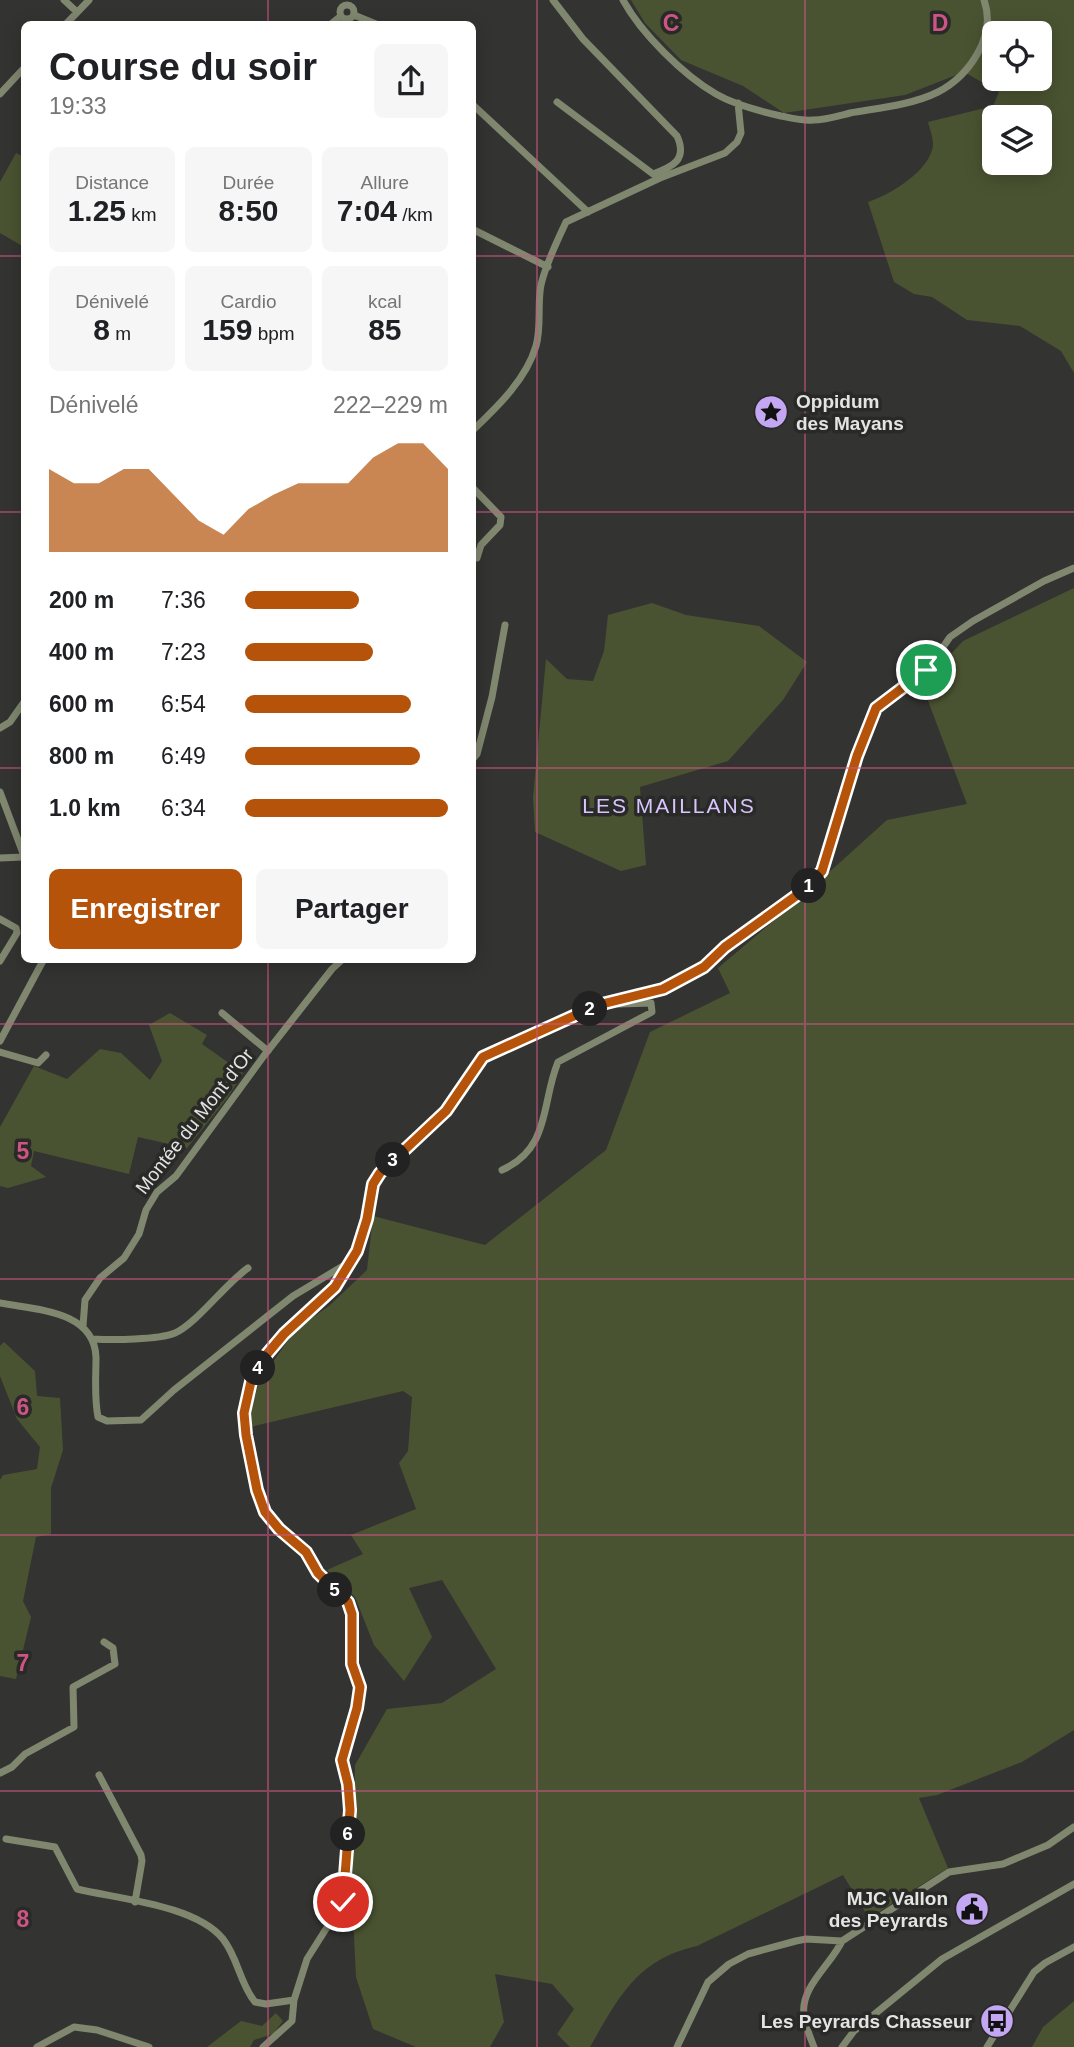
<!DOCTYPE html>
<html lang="fr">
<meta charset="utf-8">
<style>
body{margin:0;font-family:Helvetica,sans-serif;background:#f6f6f6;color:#202124;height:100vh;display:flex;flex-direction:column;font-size:26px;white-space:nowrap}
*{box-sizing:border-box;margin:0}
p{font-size:23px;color:#757577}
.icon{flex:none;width:38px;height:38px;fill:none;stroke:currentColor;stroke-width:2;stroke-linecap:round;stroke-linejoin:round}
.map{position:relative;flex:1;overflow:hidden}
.panel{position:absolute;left:21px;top:21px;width:455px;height:942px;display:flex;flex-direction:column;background:#fff;border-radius:10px;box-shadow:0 4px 18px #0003}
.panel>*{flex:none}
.fabs{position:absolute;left:982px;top:21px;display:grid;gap:14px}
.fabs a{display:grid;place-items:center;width:70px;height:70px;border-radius:10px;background:#fff;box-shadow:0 4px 18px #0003;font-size:35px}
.pin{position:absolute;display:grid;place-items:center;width:60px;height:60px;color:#fff;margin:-30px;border:4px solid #fff;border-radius:50%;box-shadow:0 2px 7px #0007}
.km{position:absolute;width:35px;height:35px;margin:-18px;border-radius:50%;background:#222;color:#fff;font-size:19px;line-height:35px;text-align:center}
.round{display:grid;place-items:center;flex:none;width:74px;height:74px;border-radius:10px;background:#f6f6f6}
.head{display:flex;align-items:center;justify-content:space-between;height:119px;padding:0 28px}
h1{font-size:38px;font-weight:600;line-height:52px}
.metrics{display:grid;grid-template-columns:repeat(3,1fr);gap:10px;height:119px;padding:7px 28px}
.metrics div{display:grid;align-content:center;border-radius:10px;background:#f6f6f6;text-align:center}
.metrics b{font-size:30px;font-weight:600}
.metrics small{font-size:19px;font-weight:400}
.metrics p{font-size:19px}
.chart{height:196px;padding:14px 28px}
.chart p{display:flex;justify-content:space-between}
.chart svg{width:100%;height:126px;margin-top:7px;fill:#b45309;opacity:.7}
.primary-button{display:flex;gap:14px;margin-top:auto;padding:14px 28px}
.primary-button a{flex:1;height:80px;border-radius:10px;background:#b45309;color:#fff;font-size:28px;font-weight:600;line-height:80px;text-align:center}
.primary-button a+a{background:#f6f6f6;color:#202124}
ul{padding:0 28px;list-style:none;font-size:23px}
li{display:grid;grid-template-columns:112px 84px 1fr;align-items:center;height:52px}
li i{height:18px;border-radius:9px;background:#b45309}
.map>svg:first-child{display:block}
.green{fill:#4a5331;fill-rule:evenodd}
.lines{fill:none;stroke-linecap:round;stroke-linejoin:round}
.minor{stroke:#80876f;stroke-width:7}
.route-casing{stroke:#fff;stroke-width:14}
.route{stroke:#b45309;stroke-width:9}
.grid{fill:none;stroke:#cc5584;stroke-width:2;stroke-opacity:0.55}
.labels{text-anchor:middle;stroke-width:7;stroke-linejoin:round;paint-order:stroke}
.poi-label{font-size:19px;font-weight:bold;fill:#e4e4e3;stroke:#292927;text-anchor:end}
.street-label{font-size:19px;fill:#e4e4e3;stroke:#292927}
.neighbourhood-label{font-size:21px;letter-spacing:2px;fill:#d9c5fe;stroke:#292927}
.grid-label{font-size:23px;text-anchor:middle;font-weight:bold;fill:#cc5584;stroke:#292927;stroke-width:7;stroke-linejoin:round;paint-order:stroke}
</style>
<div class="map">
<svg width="1074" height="2047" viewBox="0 0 1074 2047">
<rect width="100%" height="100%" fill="#333331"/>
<!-- green -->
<path class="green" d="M631,0H1074V373L1061,351L1020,326L967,320L932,297L914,294L894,282L868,202C890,195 931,170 933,145C933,138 930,129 928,122L993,106L999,92L964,72L905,95L784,113L743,86L681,60L645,23ZM994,33H1040V79H994ZM994,117H1040V163H994Z
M16,153L24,157V247L0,233V182Z
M1074,588V1730L1022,1762L937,1795L919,1798L948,1868L869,1918L843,1875L697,1946C637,1959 618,1998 590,2047H570L557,2034L574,2009L552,1984L495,1974L504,2022L490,2047H416L373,2029L356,1977L352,1897L355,1765L387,1709L442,1703L496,1669L442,1580L409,1588L432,1637L404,1681L374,1645L355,1597L327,1570L363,1554L351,1535L416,1509L399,1463L408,1451L412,1397L403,1391L246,1428L259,1382L296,1329L329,1306L367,1270L373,1216L485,1245L606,1150L650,1032L730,993L718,968L796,902L887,820L967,804L922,685L963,641Z
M652,603L686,615L759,626L807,662L783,700L728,761L640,787L646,865L621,871L535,832L533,797L546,659L567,679L593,681L604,651L608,615Z
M170,1013L207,1035L202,1044L243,1073L228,1097L187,1148L138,1137L129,1174L34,1151L31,1166L46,1177L8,1188L0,1186V1127L34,1066L67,1079L100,1049L121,1053L150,1080L162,1061L149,1025Z
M4,1342L35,1371L37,1396L60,1398L63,1450L51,1488V1534L36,1537L23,1601L31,1617L16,1679L0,1676V1480L3,1475L37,1469L40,1447L17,1419L0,1376V1346Z
M1074,2001V2047H1032L1043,2027Z
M276,2013L283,2021L273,2034L254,2040L250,2047H207L241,2021L262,2026Z"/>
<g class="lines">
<!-- minor -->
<path class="minor" d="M64,0L77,12
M553,0L583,39L677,136C688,160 672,167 653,174L557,102
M623,0C641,33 683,75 716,94C735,105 759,111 781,116C791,118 803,121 813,120C825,120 838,116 850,113C878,108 912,105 938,92C969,76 997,36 984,0
M340 12a7 7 0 1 1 14 0a7 7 0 1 1-14 0Z
M354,15L376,24
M66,24L89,0
M331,24L341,16
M0,94L24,68
M472,104L588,212
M472,229L548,267
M472,431C497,407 526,380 536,346C541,329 538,310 540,292C541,274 558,239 566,222L660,178L725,153L737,142L741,133L738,103
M472,487L501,517L500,525L481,545L477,558
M0,728L10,722L24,702
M472,760L477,754L492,697L505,625
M0,792L24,856
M472,841V845
M0,858L24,857
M0,919L16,928L17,933L0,961
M222,1013L268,1051
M0,1041L44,959
M0,1052L38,1063L46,1055
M502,1170C551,1148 541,1103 558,1062L652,1012L651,1003L619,1004
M0,1303C35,1310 94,1310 96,1357C96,1377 94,1397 98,1417L107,1421L141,1420L174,1390L293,1296L348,1263
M83,1326L85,1300L100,1278L124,1258L139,1234L146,1210L157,1192L176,1176L263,1057L332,969L343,959
M93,1339C112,1340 158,1340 175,1333C196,1324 226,1283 248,1268
M0,1773L12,1767L25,1754L74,1727L73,1687L115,1664L113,1648L104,1642
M99,1775L141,1855L142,1861L135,1902
M6,1839L55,1847L77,1889C119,1899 196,1905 223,1939C238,1958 240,1984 255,2002L266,2004L294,2000
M37,2047L74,2027L97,2030L149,2047
M263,2047L292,2021L294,2000L307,1959L343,1902L350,1810L348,1784L342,1760L357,1708L360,1687L352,1664V1614L348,1602L318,1573L306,1552L279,1529L265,1512L257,1490L246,1435L244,1413L252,1377L267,1354L283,1334L335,1287L357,1251L367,1219L373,1184L380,1173L446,1111L483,1057L598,1005L663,989L704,967L725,947L807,889L822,871L857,756L876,708L927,670L950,637L973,621L1044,581L1074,568
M677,2047L708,1982L729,1964L748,1954L796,1941L806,1939L842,1941L949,1872L1003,1864L1048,1845L1074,1827
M814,2047C810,2037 805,2025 804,2015C800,1987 831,1965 842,1941
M842,2047L854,2031L942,1959L1074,1884
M987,2047L1034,1972L1045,1963L1074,1947"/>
</g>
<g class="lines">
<!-- route casing -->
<g class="route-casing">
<path id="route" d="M343,1902L350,1810L348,1784L342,1760L357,1708L360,1687L352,1664V1614L348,1602L318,1573L306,1552L279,1529L265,1512L257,1490L246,1435L244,1413L252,1377L267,1354L284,1334L335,1287L357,1251L367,1219L373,1184L380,1173L446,1111L483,1057L598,1005L663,989L704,967L725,947L807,888L822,871L857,756L876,708L926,670"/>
</g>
<!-- route -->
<use href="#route" class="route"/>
</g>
<!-- grid -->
<path class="grid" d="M268,0V24M537,0V2047M805,0V2047M0,256H24M472,256H1074M0,512H24M472,512H1074M0,768H24M472,768H1074M268,959V2047M0,1024H1074M0,1279H1074M0,1535H1074M0,1791H1074"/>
<!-- icons -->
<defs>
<g id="sight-disc" transform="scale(1.75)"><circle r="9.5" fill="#c3a7f2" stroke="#292927"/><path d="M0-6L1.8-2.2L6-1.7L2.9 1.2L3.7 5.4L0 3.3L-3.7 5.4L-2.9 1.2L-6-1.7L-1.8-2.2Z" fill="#111"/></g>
<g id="civic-disc" transform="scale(1.75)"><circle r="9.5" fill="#c3a7f2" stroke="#292927"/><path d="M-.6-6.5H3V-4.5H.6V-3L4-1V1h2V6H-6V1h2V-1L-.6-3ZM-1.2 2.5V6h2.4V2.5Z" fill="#111"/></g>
<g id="bus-disc" transform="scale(1.75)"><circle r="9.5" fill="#c3a7f2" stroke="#292927"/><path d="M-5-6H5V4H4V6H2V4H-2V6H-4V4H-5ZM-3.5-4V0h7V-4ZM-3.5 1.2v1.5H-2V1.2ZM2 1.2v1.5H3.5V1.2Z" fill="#111"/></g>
</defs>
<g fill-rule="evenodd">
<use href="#sight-disc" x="771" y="412"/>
<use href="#civic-disc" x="972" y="1909"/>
<use href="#bus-disc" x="997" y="2021"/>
</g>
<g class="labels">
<!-- poi labels -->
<g class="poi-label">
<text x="796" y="408" text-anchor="start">Oppidum<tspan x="796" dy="22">des Mayans</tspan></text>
<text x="948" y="1905">MJC Vallon<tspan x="948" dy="22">des Peyrards</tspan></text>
<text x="972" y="2028">Les Peyrards Chasseur</text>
</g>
<!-- street labels -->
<g class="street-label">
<text transform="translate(194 1121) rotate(-52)" y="7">Montée du Mont d'Or</text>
</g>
<!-- neighbourhood labels -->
<g class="neighbourhood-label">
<text x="669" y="813">LES MAILLANS</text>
</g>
</g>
<g class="grid-label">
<text x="671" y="31">C</text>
<text x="940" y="31">D</text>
<text x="23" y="1159">5</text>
<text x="23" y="1415">6</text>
<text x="23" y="1671">7</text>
<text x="23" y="1927">8</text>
</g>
</svg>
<div class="fabs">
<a><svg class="icon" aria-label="locate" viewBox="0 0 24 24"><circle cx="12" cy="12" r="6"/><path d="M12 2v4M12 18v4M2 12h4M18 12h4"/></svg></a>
<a><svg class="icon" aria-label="layers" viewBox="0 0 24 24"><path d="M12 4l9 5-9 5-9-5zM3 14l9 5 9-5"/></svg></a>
</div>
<div class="pin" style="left:926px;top:670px;background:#1e9e55"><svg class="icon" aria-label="arrive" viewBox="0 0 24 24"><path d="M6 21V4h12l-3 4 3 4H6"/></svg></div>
<div class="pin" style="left:343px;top:1902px;background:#d93025"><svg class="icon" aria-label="check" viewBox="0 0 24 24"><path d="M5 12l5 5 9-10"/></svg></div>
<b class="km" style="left:809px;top:886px">1</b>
<b class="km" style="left:590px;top:1009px">2</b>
<b class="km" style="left:393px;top:1160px">3</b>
<b class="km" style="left:258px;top:1368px">4</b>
<b class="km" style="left:335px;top:1590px">5</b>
<b class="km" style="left:348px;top:1834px">6</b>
<section class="panel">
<div class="head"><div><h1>Course du soir</h1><p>19:33</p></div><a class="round"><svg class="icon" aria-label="share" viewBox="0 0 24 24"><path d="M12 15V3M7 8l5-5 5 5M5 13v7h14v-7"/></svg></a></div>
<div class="metrics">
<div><p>Distance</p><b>1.25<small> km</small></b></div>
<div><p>Durée</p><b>8:50</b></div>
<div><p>Allure</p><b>7:04<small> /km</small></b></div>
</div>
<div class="metrics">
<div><p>Dénivelé</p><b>8<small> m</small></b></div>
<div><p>Cardio</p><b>159<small> bpm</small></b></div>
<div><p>kcal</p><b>85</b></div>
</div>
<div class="chart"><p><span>Dénivelé</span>222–229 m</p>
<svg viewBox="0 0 160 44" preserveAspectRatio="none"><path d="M0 44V15L10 20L20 20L30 15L40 15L50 24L60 33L70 38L80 29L90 24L100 20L110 20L120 20L130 11L140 6L150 6L160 15V44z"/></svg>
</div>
<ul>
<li><b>200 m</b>7:36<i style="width:56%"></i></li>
<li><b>400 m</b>7:23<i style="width:63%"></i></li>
<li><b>600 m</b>6:54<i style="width:82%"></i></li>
<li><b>800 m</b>6:49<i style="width:86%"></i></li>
<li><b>1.0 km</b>6:34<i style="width:100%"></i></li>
</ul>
<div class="primary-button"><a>Enregistrer</a><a>Partager</a></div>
</section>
</div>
